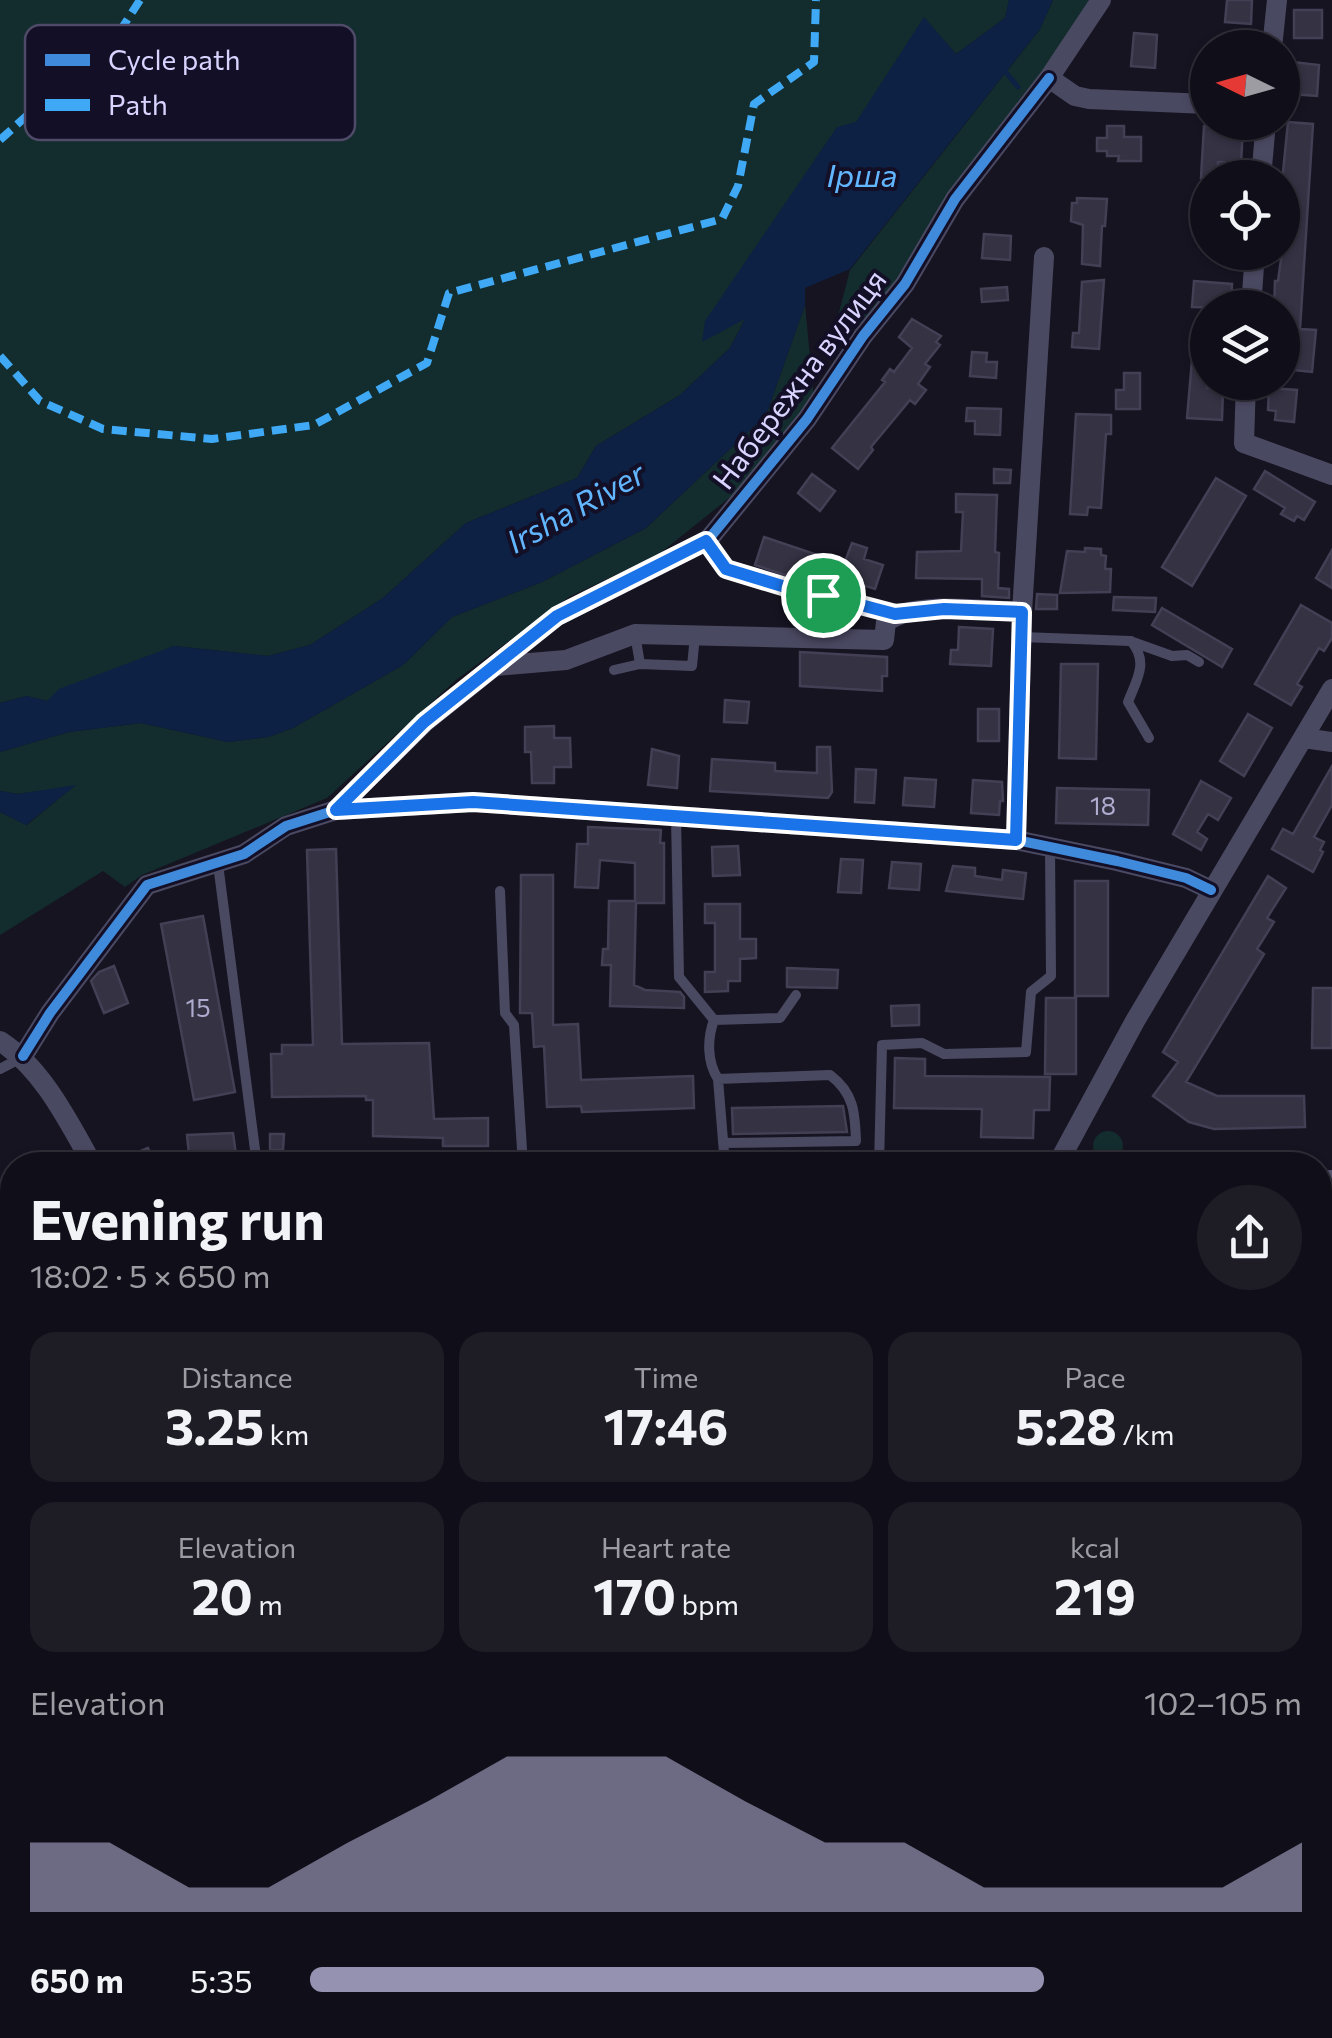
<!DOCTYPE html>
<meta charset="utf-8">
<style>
body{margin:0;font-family:Commissioner,sans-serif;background:#1e1d26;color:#f1f3f6;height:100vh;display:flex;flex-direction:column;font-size:38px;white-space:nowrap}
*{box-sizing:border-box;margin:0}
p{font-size:32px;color:#9c9ca2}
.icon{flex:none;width:55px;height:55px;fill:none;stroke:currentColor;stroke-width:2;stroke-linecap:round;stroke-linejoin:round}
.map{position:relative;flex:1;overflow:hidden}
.sheet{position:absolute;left:0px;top:1152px;width:1332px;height:888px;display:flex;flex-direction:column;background:#100f19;border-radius:40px 40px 0 0;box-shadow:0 2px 8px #0004,0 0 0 2px #302f38}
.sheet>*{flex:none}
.needle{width:65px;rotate:275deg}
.controls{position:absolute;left:1190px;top:30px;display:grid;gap:20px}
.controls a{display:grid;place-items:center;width:110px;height:110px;border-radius:50%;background:#100f19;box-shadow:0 2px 8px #0004,0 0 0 2px #302f38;font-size:50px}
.pin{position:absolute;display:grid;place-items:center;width:85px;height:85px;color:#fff;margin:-42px;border:5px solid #fff;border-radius:50%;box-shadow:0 2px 10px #0007}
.round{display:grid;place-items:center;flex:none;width:105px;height:105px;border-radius:52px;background:#1e1d26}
.head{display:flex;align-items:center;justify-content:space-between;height:170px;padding:0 30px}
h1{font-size:55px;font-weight:700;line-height:75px}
.figures{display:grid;grid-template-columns:repeat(3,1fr);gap:15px;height:170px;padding:10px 30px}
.figures div{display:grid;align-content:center;border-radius:25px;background:#1e1d26;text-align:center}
.figures b{font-size:50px;font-weight:700}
.figures small{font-size:28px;font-weight:400}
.figures p{font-size:28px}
.chart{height:280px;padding:20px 30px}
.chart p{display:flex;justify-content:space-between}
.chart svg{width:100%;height:180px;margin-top:10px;fill:#9591b1;opacity:.7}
ul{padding:0 30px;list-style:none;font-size:32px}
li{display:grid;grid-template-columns:160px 120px 1fr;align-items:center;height:75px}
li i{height:25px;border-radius:12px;background:#9591b1}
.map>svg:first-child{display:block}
.green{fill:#132c2d}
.water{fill:#0d2144}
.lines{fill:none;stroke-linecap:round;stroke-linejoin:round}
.stream{stroke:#0d2144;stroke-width:5}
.building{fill:#343243;stroke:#433f54;stroke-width:2.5}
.lane{stroke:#4a4962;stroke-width:10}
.street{stroke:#4a4962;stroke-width:20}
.secondary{stroke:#575674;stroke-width:28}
.quiet{stroke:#3fa9f5;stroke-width:8;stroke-dasharray:15 8;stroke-linecap:butt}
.cycleway-casing{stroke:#130f26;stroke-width:16}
.cycleway{stroke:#408adc;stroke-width:10}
.route-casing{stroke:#fff;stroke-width:20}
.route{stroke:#1a73e8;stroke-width:12}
.labels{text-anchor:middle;stroke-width:8;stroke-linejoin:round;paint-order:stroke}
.number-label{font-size:25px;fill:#b0acd0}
.street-label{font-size:30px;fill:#d9d4ff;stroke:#130f26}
.water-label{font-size:32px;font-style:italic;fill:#62b6ff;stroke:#130f26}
.key{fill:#130f26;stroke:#4e4a67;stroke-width:2.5}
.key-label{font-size:28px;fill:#d9d4ff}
</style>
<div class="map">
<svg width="1332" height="2038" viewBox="0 0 1332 2038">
<rect width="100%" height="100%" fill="#161421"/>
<!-- green -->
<path class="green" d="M0,0H1009L1005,18L956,54L924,18L874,99L705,321L746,317L730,348L680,395L596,446L577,478L466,523L383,598L310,645L268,656L174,646L47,701L27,696L0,703Z
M1053,0H1092L868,326L837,320L850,270L1040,29Z
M805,305L814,398L748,483L659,554L569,597L456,680L327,798L142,875L125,887L103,871L0,935V812L27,825L74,786L18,794L0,791V752L69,732L141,723L228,742L268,737L293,728L403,665L452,617L542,582L646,528L766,415Z
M1093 1146a15 15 0 1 1 30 0a15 15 0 1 1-30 0Z
M1320,1215H1332V1259L1320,1255Z"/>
<!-- water -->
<path class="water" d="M1009,0H1053L1040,29L850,269L805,288V305L766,415L646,528L542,582L452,617L403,665L293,728L268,737L228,742L141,723L69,732L0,752V703L27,696L47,701L59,689L174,646L268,656L310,645L383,598L466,523L577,478L596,446L680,395L730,348L745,319L702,342L705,321L837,127L856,122L924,17L956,54L1005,18Z
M76,785L26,825L0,812V791L18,794Z"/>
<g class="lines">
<!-- stream -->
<path class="stream" d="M1004,70L1018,87"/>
</g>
<!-- building -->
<path class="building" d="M1227,0H1252L1251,24L1225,22Z
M1294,10H1322V38H1294Z
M1134,33L1157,35L1155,68L1131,66Z
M1293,62L1319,65L1317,96L1291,94Z
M1288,122L1313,124L1300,329L1316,330L1312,372L1292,370L1293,363L1282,362V308H1274L1275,281H1278L1282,252V182Z
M1107,126H1124V137H1141V161H1118L1119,156H1107V151H1097V138H1107Z
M1204,126L1243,129L1241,163L1218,162V178H1201Z
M1077,198L1107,199L1105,226H1102L1100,266L1082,264L1083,225L1071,221L1072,203H1077Z
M1194,220H1208V236L1193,235Z
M984,234L1011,236L1010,260L982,258Z
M1104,280L1099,349L1072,347L1073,333H1079L1082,282Z
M1194,281L1232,284L1231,308L1192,307Z
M1007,287L1008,300L982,302L981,289Z
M912,319L941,336L936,342L940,345L925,364L930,367L918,384L926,390L915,404L910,400L871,447L873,450L858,469L832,448L885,382L882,380L890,369L894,372L912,348L899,337Z
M1194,337L1208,338L1207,388L1223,389L1222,420L1187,418Z
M972,352L987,353L986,362H997L996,378L970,376Z
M1124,373H1140V409H1116V390H1124Z
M1269,388L1297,390L1294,422L1275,420L1276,411L1268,410Z
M967,408L1001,409L1000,435L975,434V421H966Z
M1076,414L1111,415V434H1106L1101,508L1088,507L1087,515L1070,514Z
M994,469L1011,470L1010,483H994Z
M1265,471L1315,502L1304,520L1297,516L1294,521L1281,514L1285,508L1254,489Z
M812,474L835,491L820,511L798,493Z
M1216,478L1246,496L1192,586L1162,567Z
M956,494L997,495L995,552L999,553L998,588L1009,589V598L982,596V579L916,578L917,552L961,551L963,512H956Z
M764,537L844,564L852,543L867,548L864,559L883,565L875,589L819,571L815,585L755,565Z
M1085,548L1101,549V555L1106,556L1105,569H1111L1110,592L1060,593L1067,551L1085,552Z
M1332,550V588L1316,578Z
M1037,594L1057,595V609H1036Z
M1114,597L1156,598L1155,612L1113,610Z
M1301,605L1332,623V638L1324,651L1319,648L1297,684L1302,687L1291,705L1255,684Z
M1162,608L1232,649L1222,667L1152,625Z
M959,627L993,629L991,666L950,664L951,650H958Z
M800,652L887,657V676H882V691L800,686Z
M1061,664H1098L1096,759L1059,758Z
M725,700L749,702L747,723L724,722Z
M978,709H999V741H978Z
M1248,714L1272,728L1244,776L1220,761Z
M554,726V738H570L571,767H554V783H532L531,752H525V727Z
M817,747H830L832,792L828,798L710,791L712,759L775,763V771L817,773Z
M652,749L679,756L677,788L648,785Z
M1332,766V805L1314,837L1324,842L1320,850L1323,852L1313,872L1272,849L1283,829L1293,834Z
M856,769L876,770L874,803L855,802Z
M905,778L936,780L934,807L903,805Z
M973,780L1002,782L1003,801H1000L999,815L971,813Z
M1201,781L1231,798L1218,820L1208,814L1197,832L1207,839L1201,850L1173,834Z
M1057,788L1149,790L1148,825L1056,823Z
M588,827L661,830L660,843H664V903H636L634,985L645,990L680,992L684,997V1008L610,1006L611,965H602L603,949H608L609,901H635V863L600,860L598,888L575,887L577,844H588Z
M738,846L740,875L713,876L712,847Z
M336,849L342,1044L429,1043L434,1119L488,1118V1146H443V1138L373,1136V1100H366V1096L272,1097L271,1054H282V1045H313L307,850Z
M841,859L863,860L861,893L838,892Z
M892,862L921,864L919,890L889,888Z
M953,866L975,868V876L1002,880L1003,870L1026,873L1023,899L946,891Z
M521,875H553V1025L578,1024L581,1080L693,1076L694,1108L582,1112L581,1106L547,1107L544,1046L534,1047L532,1013H520Z
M1268,876L1286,888L1267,918L1274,922L1257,949L1264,954L1186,1082L1217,1096H1304L1305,1127L1214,1129L1189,1122L1153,1096L1178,1062L1163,1052Z
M1075,881H1108V996H1075Z
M705,904H740V939H756V958L740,959V981H728V991L705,992V972H715V923H705Z
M203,916L235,1092L194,1100L161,924Z
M114,966L128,1003L104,1013L91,981L99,972Z
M787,968L838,970L837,988L787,987Z
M1313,988H1332V1048H1312Z
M1046,998H1076V1074H1045Z
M919,1005V1025L892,1026L891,1006Z
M895,1058L925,1059V1076L1050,1077L1049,1110H1034L1033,1138L981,1137L982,1109L894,1108Z
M843,1106L847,1132L733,1134L732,1108Z
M233,1133L237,1162L190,1165L187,1135Z
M270,1134H284L283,1150H270Z
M148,1148L155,1165H107Z"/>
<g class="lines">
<!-- lane -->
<path class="lane" d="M706,542L726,569L812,595H823L894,614
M635,634L640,664
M1022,637L1130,641L1172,656L1187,655L1199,662
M1131,641C1149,662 1137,679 1128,702L1149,738
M614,670L640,664L692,666L695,636
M676,817L679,977L714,1020C707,1039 707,1062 718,1079L725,1165
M218,864L257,1165
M500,891L505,1013L514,1025L523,1165
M714,1020L780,1018L796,995
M0,1069L21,1058
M718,1079L830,1075C854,1093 855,1113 856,1141L723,1143
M879,1165L882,1045L922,1043L944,1054L1026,1052L1031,992L1051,976L1050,845
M0,1250L12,1245
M1320,1304L1332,1314
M1321,1461L1324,1413
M4,1533L12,1524
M1320,1813L1332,1815
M1320,1952L1332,1954"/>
<!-- street -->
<path class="street" d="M1101,0L1049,78L1075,96L1089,99L1208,104
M1272,48L1277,0
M1261,178L1266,122
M1251,308L1255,252
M1246,382L1244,443L1332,475
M495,666L566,660L635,634L884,640L886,622C914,600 986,611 1022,612
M1304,738L1332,742
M336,810L425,722L557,616L708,540L807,419L863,336L905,284L955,199L1049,78
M1016,840L1022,612L1044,257
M0,1041C43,1069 68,1121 93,1165
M23,1056L50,1013L147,885L244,854L286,826L336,810L473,802L1016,840L1117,861L1186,878L1211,890
M1057,1165L1135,1021L1332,689
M1320,1462L1332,1463
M0,1479L12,1487
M1320,1645H1332
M558,2038L565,2028"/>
<!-- secondary -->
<path class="secondary" d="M1320,1185L1332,1184
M0,1323L12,1318
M984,2038L986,2028"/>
<!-- quiet -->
<path class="quiet" d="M0,140L120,31L140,0
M0,356L40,401L103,429L212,439L314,425L427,363L449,293L722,219L738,186L754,104L814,62L816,0"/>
<!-- cycleway casing -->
<g class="cycleway-casing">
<path id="cycleway" d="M336,810L425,722L557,616L708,540L807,419L863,336L905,284L955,199L1049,78
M23,1056L50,1013L147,885L244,854L286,826L336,810L473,802L1016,840L1117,861L1186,878L1211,890"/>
</g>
<!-- cycleway -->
<use href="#cycleway" class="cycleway"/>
</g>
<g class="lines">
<!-- route casing -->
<g class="route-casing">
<path id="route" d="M706,541L726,569L812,595H823L895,614L944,609L1022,612L1016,840L473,802L336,810L424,722L557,616Z"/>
</g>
<!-- route -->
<use href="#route" class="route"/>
</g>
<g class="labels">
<!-- number labels -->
<g class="number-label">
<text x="1103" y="815">18</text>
<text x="198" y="1017">15</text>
</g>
<!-- street labels -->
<g class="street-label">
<text transform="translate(800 380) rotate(-53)" y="10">Набережна вулиця</text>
</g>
<!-- water labels -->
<g class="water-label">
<text x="862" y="187">Ірша</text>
<text transform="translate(576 508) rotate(-29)" y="11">Irsha River</text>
</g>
</g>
<!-- legend -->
<rect x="25" y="25" width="330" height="115" rx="15" class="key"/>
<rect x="45" y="54" width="45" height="12" fill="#408adc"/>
<rect x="45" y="99" width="45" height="12" fill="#3fa9f5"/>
<g class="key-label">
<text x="108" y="70">Cycle path</text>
<text x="108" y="115">Path</text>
</g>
</svg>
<div class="controls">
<a><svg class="needle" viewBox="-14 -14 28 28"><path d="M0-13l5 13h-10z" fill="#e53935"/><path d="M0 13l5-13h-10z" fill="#9c9ca2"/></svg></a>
<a><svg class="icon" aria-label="locate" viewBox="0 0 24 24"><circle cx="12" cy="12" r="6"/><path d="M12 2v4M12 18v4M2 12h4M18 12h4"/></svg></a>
<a><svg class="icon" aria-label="layers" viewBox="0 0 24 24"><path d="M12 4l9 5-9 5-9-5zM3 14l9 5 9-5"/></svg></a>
</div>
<div class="pin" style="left:823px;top:595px;background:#1e9e55"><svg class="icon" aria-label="arrive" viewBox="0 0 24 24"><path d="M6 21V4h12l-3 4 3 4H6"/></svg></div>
<section class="sheet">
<div class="head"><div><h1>Evening run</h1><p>18:02 · 5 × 650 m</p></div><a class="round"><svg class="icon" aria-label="share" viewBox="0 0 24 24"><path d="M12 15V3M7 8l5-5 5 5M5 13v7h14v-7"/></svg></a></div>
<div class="figures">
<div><p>Distance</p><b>3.25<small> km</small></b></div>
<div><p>Time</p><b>17:46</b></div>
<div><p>Pace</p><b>5:28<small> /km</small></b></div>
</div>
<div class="figures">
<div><p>Elevation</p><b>20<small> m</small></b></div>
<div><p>Heart rate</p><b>170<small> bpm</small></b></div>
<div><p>kcal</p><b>219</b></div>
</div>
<div class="chart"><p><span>Elevation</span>102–105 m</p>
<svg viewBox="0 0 160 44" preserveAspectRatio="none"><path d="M0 44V27L10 27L20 38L30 38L40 27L50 17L60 6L70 6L80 6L90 17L100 27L110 27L120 38L130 38L140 38L150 38L160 27V44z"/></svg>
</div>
<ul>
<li><b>650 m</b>5:35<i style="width:74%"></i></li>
</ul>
</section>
</div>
